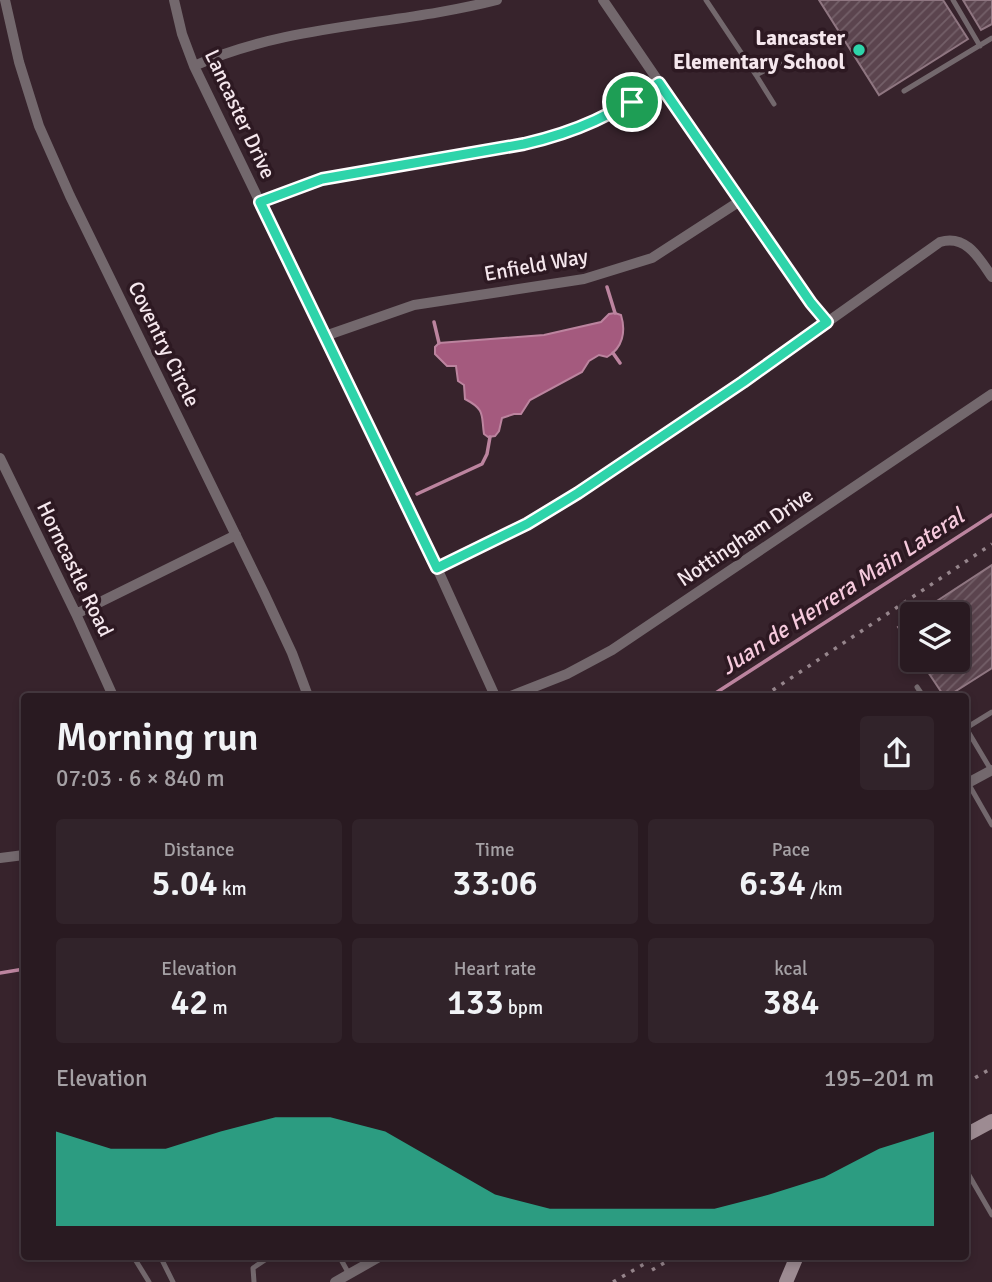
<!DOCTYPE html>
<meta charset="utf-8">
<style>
body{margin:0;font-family:Signika,sans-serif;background:#31232a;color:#f1f3f6;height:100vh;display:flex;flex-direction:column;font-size:26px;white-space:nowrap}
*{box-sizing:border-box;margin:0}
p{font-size:23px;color:#a5a1a5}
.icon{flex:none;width:38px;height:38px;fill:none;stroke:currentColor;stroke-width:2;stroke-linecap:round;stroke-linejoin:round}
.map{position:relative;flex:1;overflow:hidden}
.panel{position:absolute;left:21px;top:693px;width:948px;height:567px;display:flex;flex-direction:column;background:#291a21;border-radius:7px;box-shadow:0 4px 10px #0003,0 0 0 2px #45383f}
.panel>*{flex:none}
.fabs{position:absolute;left:900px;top:602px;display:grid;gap:14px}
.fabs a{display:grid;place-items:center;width:70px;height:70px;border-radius:7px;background:#291a21;box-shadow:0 4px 10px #0003,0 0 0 2px #45383f;font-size:35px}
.pin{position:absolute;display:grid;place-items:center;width:60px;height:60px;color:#fff;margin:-30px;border:4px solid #fff;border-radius:50%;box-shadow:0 2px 7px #0007}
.round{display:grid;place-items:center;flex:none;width:74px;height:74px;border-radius:7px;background:#31232a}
.overview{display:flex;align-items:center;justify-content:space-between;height:119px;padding:0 35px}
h1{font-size:38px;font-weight:600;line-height:52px}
.figures{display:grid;grid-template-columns:repeat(3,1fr);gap:10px;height:119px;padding:7px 35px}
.figures div{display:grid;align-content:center;border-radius:7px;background:#31232a;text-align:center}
.figures b{font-size:35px;font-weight:600}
.figures small{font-size:19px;font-weight:400}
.figures p{font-size:19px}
.chart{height:196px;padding:14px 35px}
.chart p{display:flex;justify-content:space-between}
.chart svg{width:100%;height:126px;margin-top:7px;fill:#2ed4aa;opacity:.7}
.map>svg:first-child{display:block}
.water{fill:#a45a7e;stroke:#bc849f;stroke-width:2}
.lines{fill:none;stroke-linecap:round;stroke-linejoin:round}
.stream{stroke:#bc849f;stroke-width:3.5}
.building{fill:url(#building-hatch);stroke:#8f7681;stroke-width:2}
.lane{stroke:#73686d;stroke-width:5}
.street{stroke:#73686d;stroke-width:10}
.secondary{stroke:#9d8b92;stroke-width:14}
.rail{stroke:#96858c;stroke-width:3.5;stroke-dasharray:3.5 7;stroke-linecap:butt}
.route-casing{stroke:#fff;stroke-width:14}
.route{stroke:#2ed4aa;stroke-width:9}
.poi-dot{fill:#2ed4aa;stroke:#2d1922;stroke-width:2.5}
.labels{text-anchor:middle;stroke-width:7;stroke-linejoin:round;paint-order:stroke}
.poi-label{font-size:21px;font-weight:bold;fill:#f5e7ed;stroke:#2d1922;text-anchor:end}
.street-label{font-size:21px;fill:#f5e7ed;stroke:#2d1922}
.water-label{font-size:23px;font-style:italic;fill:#f6cadd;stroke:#2d1922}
</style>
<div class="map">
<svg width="992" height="1282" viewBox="0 0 992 1282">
<defs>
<pattern id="building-hatch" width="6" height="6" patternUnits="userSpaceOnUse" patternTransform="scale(1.75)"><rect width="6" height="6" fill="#5b444e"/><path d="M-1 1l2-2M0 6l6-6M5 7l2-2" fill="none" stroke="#735f68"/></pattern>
</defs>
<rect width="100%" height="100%" fill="#37232c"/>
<!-- water -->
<path class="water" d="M615,313L621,315C626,331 623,348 607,357L599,355L589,361L582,372L530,400L521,414H514L502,418L499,431L495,436L488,437L484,434C481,415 486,410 465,399L464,385L458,381L456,366H447L435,354V347L439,343L544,335L601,322L609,314Z"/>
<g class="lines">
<!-- stream -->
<path class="stream" d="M607,287L615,313
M434,322L439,343
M613,353L620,363
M417,494L482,464L487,454L490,437
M711,696L992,515
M0,973L24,969"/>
</g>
<!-- building -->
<path class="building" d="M819,0H943L968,39L879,95Z
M963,0H992V24L981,30Z
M992,565V668L948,696H944L920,660H957V614H917Z
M912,618V647L898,627Z"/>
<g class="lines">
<!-- lane -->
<path class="lane" d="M706,0L756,75L780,63
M953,0L980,46
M756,75L774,104
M904,91L992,38
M917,687L923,696
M966,728L991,770
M966,728L992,712
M968,783L992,825
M966,1170L992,1215
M133,1256L149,1282
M160,1256L173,1282
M339,1256L349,1274
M254,1282L253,1268L271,1256"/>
<!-- street -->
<path class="street" d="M5,0L19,62L39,126L70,196L264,593L292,653L308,696
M174,0L182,34L194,66L437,568L495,696
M603,0L781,261L827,322
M194,66C290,23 396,26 497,0
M260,202L322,179L524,144C575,132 616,113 659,83
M325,336L414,305L584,279L652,258L740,201
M0,458L76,614L113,696
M437,568L527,524L577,493L743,382L940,242C966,234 979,258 992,277
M76,614L236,535
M511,696L567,674L612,650L992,394
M966,784L992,770
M0,858L24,855
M335,1282L381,1256"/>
<!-- secondary -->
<path class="secondary" d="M966,1135L992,1121
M786,1282L797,1256"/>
<!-- rail -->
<path class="rail" d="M764,696L992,544
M966,1083L992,1068
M652,1270L676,1256
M613,1282L658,1256"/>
</g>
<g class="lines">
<!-- route casing -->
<g class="route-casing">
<path id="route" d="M659,83L811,303L827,322L743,382L578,493L527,524L437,568L260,202L322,179L524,144C577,132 615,114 659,83Z"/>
</g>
<!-- route -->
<use href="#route" class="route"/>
</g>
<!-- markers -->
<circle class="poi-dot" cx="859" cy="50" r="7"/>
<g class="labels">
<!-- poi labels -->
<g class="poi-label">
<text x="845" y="45">Lancaster<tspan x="845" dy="24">Elementary School</tspan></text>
</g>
<!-- street labels -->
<g class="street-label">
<text transform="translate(240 114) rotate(65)" y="7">Lancaster Drive</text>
<text transform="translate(536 265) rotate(-10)" y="7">Enfield Way</text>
<text transform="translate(164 344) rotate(64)" y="7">Coventry Circle</text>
<text transform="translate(745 537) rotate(-34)" y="7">Nottingham Drive</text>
<text transform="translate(75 569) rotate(64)" y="7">Horncastle Road</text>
</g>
<!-- water labels -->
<g class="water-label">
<text transform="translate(842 591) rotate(-33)" y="8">Juan de Herrera Main Lateral</text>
</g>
</g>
</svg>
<div class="fabs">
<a><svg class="icon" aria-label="layers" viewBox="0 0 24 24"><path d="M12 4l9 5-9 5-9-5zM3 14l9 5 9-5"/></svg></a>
</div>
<div class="pin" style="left:632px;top:102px;background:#1e9e55"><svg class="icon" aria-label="arrive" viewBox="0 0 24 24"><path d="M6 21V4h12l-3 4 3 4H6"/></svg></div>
<section class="panel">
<div class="overview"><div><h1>Morning run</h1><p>07:03 · 6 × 840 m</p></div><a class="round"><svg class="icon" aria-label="share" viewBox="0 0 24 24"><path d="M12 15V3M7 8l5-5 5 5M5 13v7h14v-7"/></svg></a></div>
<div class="figures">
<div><p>Distance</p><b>5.04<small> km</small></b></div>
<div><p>Time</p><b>33:06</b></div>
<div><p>Pace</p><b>6:34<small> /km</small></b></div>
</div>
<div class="figures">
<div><p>Elevation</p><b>42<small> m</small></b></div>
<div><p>Heart rate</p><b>133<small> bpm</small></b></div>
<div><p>kcal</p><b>384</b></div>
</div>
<div class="chart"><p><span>Elevation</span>195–201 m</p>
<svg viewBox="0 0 160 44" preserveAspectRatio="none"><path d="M0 44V11L10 17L20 17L30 11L40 6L50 6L60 11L70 22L80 33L90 38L100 38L110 38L120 38L130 33L140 27L150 17L160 11V44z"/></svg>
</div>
</section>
</div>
